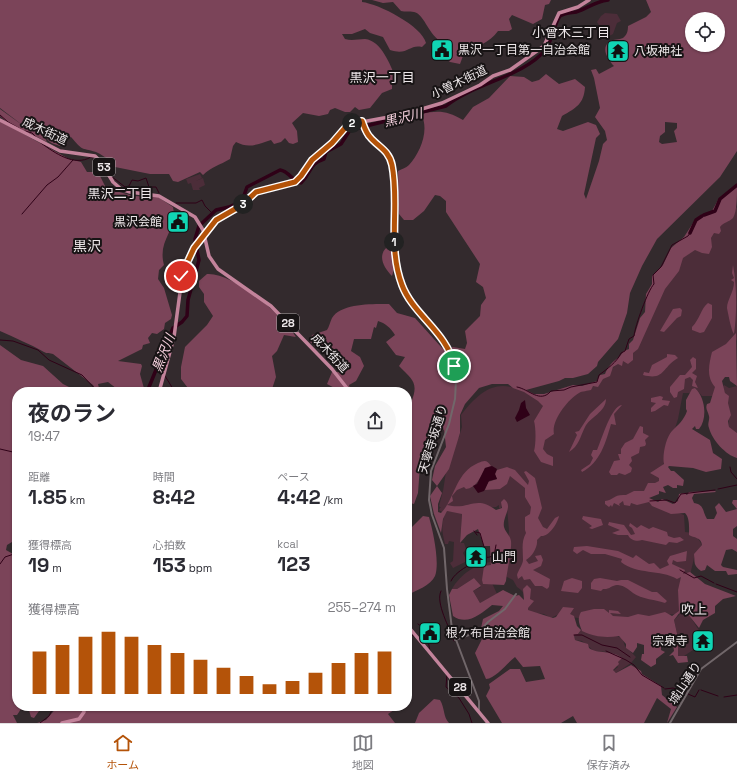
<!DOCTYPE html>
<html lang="ja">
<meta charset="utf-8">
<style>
body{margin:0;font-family:"Space Grotesk","Noto Sans JP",sans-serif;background:#f7f7f7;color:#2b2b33;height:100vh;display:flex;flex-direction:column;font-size:15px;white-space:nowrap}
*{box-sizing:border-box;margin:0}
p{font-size:13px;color:#7c7c81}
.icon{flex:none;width:22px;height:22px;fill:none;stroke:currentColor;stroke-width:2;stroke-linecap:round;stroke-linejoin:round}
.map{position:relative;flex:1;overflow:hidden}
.details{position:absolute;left:12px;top:387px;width:400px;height:324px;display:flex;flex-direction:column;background:#fff;border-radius:16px;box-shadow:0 1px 3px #0004}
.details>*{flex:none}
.tools{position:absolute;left:685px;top:12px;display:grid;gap:8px}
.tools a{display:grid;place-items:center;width:40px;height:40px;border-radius:50%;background:#fff;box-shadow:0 1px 3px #0004;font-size:20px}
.pin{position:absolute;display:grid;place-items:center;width:34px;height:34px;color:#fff;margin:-17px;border:2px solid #fff;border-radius:50%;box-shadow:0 1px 4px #0007}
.km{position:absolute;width:20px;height:20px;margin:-10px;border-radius:50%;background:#222;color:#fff;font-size:11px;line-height:20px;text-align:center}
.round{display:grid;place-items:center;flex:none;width:42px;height:42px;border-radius:21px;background:#f7f7f7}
.summary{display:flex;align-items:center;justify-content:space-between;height:68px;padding:0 16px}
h1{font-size:22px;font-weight:700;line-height:30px}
.metrics{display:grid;grid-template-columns:repeat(3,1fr);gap:6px;height:68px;padding:4px 16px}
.metrics div{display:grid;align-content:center}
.metrics b{font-size:20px;font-weight:700}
.metrics small{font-size:11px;font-weight:400}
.metrics p{font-size:11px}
.chart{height:112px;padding:8px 16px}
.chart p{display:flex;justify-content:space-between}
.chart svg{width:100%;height:72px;margin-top:4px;stroke:#b45309;stroke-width:6}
.menu{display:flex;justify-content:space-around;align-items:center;height:56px;border-top:1px solid #e1e1e2;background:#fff;font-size:11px;color:#7c7c81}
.menu a{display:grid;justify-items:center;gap:2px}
.menu .selected{color:#b45309}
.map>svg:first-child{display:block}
.green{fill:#4c2d39}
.forest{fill:#7b4459;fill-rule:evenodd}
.water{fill:#2f0117}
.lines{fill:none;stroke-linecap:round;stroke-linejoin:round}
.stream{stroke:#2f0117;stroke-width:1}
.river{stroke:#2f0117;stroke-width:3.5}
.minor{stroke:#71676a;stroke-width:2}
.major{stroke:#c3839b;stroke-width:3.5}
.route-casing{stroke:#fff;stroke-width:8}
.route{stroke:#b45309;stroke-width:5}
.labels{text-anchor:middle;stroke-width:4;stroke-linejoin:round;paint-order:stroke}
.shield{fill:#181415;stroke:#ada8a9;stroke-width:1}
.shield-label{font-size:11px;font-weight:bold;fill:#ede7e9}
.poi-label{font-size:12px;fill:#ede7e9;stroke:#181415;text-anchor:start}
.street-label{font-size:12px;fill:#ede7e9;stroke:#181415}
.neighbourhood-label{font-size:13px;fill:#ede7e9;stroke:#181415}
.water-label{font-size:13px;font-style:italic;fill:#f6d1de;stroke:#181415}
.quarter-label{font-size:14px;fill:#ede7e9;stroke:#181415}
</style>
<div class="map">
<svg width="737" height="723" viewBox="0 0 737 723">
<rect width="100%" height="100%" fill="#332a2d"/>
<!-- green -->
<path class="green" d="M605,13L617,14L621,21L617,23L613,34L607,37L597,22L601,16Z
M200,174L202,178L196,181L203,178L205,185L199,188L200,190H193L191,183L188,184L186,179Z
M737,207V339L717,385L716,396H702L695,388L690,393H683L678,419L661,472L664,484L647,489L651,503L684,515L685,532L695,533L702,545L694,558L682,610L684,607L700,632V636L692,642L696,648L684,656L678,657V638L674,620L680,614C641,616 596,625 559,614L551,618L544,614L525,612C525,600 528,594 517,587L513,580L503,575L509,531L507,507L502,505L501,508H499V505L496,507L442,512L439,510L440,508H441L439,506L443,491L450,446L459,437L462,427L461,415C483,387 500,376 534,397L594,386L620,361L628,359L678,255L711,238L712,231Z
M724,385L729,388L737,386V433L729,428L728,403L723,387Z
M447,511L462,513L460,543H464L466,549L463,553L467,561L453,568L450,563L453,561L454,542L449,541L448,544H445C442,531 440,523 447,511Z
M492,562V583L497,594L480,603L473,591L481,587L474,578L457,589H452C460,575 476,563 492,562Z
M581,630L593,635H614L622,638L625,646L636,657L631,663L616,673L613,671L618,667L607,652L594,651L582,641L575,640L574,635L578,634Z"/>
<!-- forest -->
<path class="forest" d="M0,0H362V2C379,4 422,26 426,43L422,47C409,44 408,56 390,50L383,37L370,33L365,29L352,34H342L345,39C352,41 358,39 365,39C382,41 390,65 396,78L392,82V89L382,93L370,108L359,110L355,107L350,112H345L335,108L330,110L328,114L319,116L303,113L292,123L297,131L298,142L293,144L289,143L285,138L281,142L274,144L271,140C258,144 249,149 236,142L233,146L230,159C220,165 211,167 203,175L200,172L178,182L173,181L169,174H150L115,167L111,160C105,158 101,154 96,152C80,147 84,152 71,137L63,140L60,146C43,141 50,139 41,128L25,127L0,108Z
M372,0H551L549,4L545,5L542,19L533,24L512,15L509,19L512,29L509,31H498C490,42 476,49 462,49L463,56L460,64L450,62L445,58L448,43C445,42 441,41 439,40C429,34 423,13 414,12C409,11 405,12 401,11L393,2L383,3Z
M646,0H737V151L720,177L657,239L642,266L630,293L627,313L618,339L598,362L597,366L588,374L573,378H565L559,381L526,390L534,394H544L573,385L582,386L597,381L600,375L605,374C611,360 617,361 624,351L629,349V344L633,340L640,318L645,312L646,294L652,284V276L663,265L671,248L684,237L695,220L712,211L718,200L737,187C737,196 737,212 733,218C729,222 724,222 720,227L721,231L719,234L714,233L711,238L712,247L709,254L702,253L695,250L683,258L679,271L665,289L638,349L633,353V360L628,364L623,361L622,366L618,364L613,367L610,376L603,379L598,387L593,386L591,390C588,391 582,391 579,393C568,399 551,421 554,434L545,440L543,449L547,454L553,457V466L541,462L534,451C536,444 536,428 534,421L543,406L538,401L524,392L513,388L508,384H492L479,388L465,404L460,415V433L449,469L437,486L442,493L438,504V512L441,513C455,499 455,473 478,463C485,460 487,460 491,466L485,468C481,477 476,488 466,489L464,487L457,490L452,496L453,501L447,505C469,511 475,494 496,510L502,508L501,502L504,499C514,506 502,517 504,527C505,532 510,535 511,541C512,549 507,571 506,581L504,585L483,584L482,580L484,566L491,565L490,546H484L478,529L467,535L460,543L462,514L447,511L443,519L441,533L434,514L430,496L437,486L432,480L435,466L446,447L444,429L438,436L430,455L420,466L418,493L414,504L407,502V400L411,403C419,383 413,380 399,366L405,357L396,355L386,342L395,335C391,328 385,323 378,321L376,328L374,327L371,339H354L351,351L360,357L364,366L356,381L349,385L351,392H342L327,384L332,372H339L326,353L310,342L312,335L327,330C329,327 330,322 332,318C341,303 373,304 389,304L397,313L415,318L442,348L446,350L453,347L465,349L467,343L465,331L480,316L481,305L486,298L483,287L476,282L480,264L446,212V201L440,196L435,195L424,211L413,220H404L399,214L398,171C401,169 406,168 409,165C420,153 430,130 421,114C439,110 447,111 463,120L473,107L489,98L510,76L524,77L532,82L539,80L546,74L559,84L575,79L585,87C584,104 576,108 562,116L557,129L563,131L588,122L596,125L600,134L596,138L584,194L586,199L599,161L603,144L607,140L605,131L595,117L600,108L594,78L591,70L596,69L599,74L614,66C608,60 600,48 610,41C614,39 619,40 623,38C627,35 628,31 628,26L646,17L651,12ZM692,19H718V45H692ZM665,122L677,123V128L674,131L677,142L662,144L659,142L660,136L665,132Z
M0,109L25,127L41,130L47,142L59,148L7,122L0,116Z
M0,121L69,159L81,162L87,172H98L106,188L133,196L158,197L173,207C178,231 157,239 164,265L159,270L158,279L164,288L172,315L171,319L165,323L164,329L157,334L152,333L148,338L150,343L143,345L142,349L118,361L141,364L142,366L140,374L145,392H121L108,382L98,384L100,392H97L93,385L53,354C50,353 47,354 44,352C30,344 15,338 0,331Z
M387,247L391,248L394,269L392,276C384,268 377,256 387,247Z
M733,265C737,286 737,314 734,334C731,330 728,313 727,308C727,300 734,292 734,282L731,280L734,278L732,273Z
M207,274C233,272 283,315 296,337L284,335L277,351L272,356L276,377L271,392H191L181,379V367L185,347L207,325L213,316L204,302V294L199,287V281Z
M708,303L712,305V318L704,332L700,333L692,330V327C700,319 701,308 708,303Z
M680,308L682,310L681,316L677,318L664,332L660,331L673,309Z
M736,333L737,386L730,381L729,377H725L722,381L725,393L729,396L728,403L731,415L728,421L729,427L737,433V458C726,455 712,440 709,428C707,424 710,420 709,416C708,411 705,409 707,404L710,403L715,387C706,377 709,364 712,352L726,344Z
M0,345L21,360L43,366L63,384L79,392H17V539L7,545L6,550L13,554L17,552V706H39V711L34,718L31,717L28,707L21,709L17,715H13L17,723H0Z
M667,354L675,355L678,358C662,367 665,381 643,375L644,372L649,373L652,365L667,357Z
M693,357L696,359V369L692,373L697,376L695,382L698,388L692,386L693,380L690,377L685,379L684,389L678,392L677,397L674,398L670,392V387L680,375H685L692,367L690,360Z
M695,388C705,397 708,418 699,429H696L695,426L692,429L710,440L713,453L722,459L721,469L706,472L693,468L669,466L668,467L671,471H674L684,480L683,486L677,485V488H673L668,485L663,487L666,493L659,491V494L649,498L658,502L662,499L673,504L678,501L679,494L684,493L687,495L689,492L715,491L716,492L694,494L692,498L694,503C705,505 702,511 707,519H714L717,513L715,507L719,503L726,512L737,509L732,503L733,500H737V526L733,529V536L737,539V552L732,549L726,550L721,565L723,567L737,570V574L728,575L726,571H715L707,565L705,570L701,571C693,565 695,563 694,554L702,545C701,537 694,538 689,535C689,528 690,518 685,513L671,514L652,506L649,502L637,505L631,503L630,506L624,505L623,501L619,504L620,506L614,503L612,507L611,505L609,507L605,504V501C614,500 613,494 626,495L634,491H644L648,483H655L659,481V478L650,473L664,464C662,456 666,437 672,431C678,425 684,420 687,411L686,409V400L692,389Z
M660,396L663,397L662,400L670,401L668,406L664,405L655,411L651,412V408L656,403L651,402V398Z
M606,399C606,412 590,417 585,427C580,437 579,446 569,452L577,435L575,432L579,431L590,414Z
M622,405L614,414L616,425L611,424C606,442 600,463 582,472L581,470L590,464L593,458L591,455L593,450H597C602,439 611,406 622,405Z
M640,426L643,427V433L649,436L645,440L646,444L645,446L640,447L639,453L631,457L632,461L629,465L632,468L631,472L625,475L619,473L617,475H611L609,472L614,461L620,460L618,454H621V449L625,443L633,439Z
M507,467L515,470L528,485L529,481L524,472L526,471L535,478L542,508L538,518L543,527L547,529L555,518L559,516C557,525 548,537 541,536L537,540C538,547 532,557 526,560L529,564L538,561L535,556L541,555L543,560L541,566L533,570L550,579L549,587L547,589L542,586H535L530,579L524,580L522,576L518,579L517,575C518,571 523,564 523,560C523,550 521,542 526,533L525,530V517L530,514L531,507L525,497V488L510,476L507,484L500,489L485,490L488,482L497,479L495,474L497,470Z
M423,516L429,517C433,531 440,563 435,576C431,585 416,591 407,595V532Z
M583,516L601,519L603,525L592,529L589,528L592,526L582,519Z
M609,522L624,525L631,535L635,534L632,528L629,526L630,523L637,528L641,525L649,529L653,527L667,532L668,536L674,538L680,537L684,540L677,543L669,542L666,545L642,540C637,542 630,540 628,535H618L612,533L620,530L608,525Z
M587,546L618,551L633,558L636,555L649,564L654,563L660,569L669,565L667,561L670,556L687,551L686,561L677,562L673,560L672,564L685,570L683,574L690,572L705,584L736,596L723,599L715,606V613L703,620L699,628L683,608L674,620L678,638V656H687L688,662L678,663L673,655L669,656L674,651L673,644L669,640H664L665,645L661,647V650L665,652L656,659V664L651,667L641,660L642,654H644V645L637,643V647L633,653L626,648V644L619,636C605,638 595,637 582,631C579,623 577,619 581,612L594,609H604L609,613V610L618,611L621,614L610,613L613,616L628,617L638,614L649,616L665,612L672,616L679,611L678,590L681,577L677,579C660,569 637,575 621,562L622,559L605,554H591L583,550L577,554L573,551L574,547Z
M474,578L481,586L473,591L480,603L503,590L515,596L519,595L524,600L523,589L527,585L531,589L530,599L534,601L528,608V610L553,618L556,617L563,607L574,608L570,614L574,616L577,626L581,630L578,634L574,635L575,640L588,644L589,648C599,655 611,649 622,658L618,662L619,664L613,670L616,673L631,665L641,671L642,674L661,686L662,695L677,707L667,723L671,709L657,698L644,723H577L573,716L561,723H502L486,696L490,688L489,684L510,669H520L526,682L545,679L540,666L523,667L515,657C506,664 496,678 486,679L475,653L482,639L480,633L483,619L499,611L503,606L492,605C481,614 467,626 453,616L449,595L452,589H457Z
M572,578L582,581V588L578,593L561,591L564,581Z
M600,578L617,581L621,580H628L652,592H657L667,601L665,603C657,600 641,599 633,593C628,589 625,586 618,585C613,584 609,590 603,589L601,591L591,589V583L594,579Z
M434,699L440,700C445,708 443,717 449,723H415L419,713Z
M58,706H407L405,708L400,706L388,714L395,723H37L46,720Z"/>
<!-- water -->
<path class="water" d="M525,400L526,408L530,415L517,422L515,418L519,410L521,403Z
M492,466L497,469L495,474L497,479L489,481L484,491L478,493L473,486L477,484L485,468Z"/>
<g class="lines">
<!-- stream -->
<path class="stream" d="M0,115L8,122L22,130
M25,131L32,133L36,137
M41,143C55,153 74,167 91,157L95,159L97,173L107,176
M111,176L125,187L129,186L132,180L138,181L146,178L149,187H156L159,193
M176,203H196L202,200L205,206L212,213
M22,214L47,185L58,177L73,160
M0,340L13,341L38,350L49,360L82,375L98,392
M156,370L162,373
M165,376L175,392
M517,387C529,389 540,404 551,391L564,390L571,387L597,382L599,375C606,370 618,361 621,353L625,351L629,339L634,336C635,326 648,290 654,284L653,275L661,267L672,245L688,236L690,233
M0,449L17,453
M730,467L731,472L737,479
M718,489L737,485
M650,501L667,500L675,503L681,494L715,490
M474,531L477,535
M476,532L480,533L487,557
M0,564L5,557L17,553
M680,570L694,578L701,576L714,583
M451,581C456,569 482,558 494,556L496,545
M716,584L737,592
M441,591C435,603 450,628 454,641
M407,602L409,614
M418,624L426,630L430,651
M407,634L414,636
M574,635H582L602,645L617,648L630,657
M419,638L427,641
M606,651L626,660L634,665L642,675L664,688
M447,674L446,687L459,698L469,714L472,723
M665,689L673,688L686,693
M701,690L718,696
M688,694L695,697L699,690
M724,697L737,695
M40,723L49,716L54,706"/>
<!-- river -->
<path class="river" d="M704,215L715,211L720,199L737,185
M690,233L696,220L702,216
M147,392L173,328L182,322L187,316L188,300L199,260L195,239L199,226L216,210L229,207L242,201L247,187L280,170C289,171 293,182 301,183C312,173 308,164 324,159L326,152L341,144L350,130L446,106C472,84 525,76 545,50C553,40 553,26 560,16C565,13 570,13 576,12C588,8 594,2 608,0"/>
<!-- minor -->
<path class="minor" d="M363,122L368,135L386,151L392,164L395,215L394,255L402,286L411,301L440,336L453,359L456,381L455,399L449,424L431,471L429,500L432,515L444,548L447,589L452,629L479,701V710
M455,640L480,631L488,622L505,609L516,594
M670,723L701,669L737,642"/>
<!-- major -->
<path class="major" d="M0,120L60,151L95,156L101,162L113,182L121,189L130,192L159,196L195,217L203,230L209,256L218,269L271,306L332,369L350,392
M159,392L174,337L183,270L194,248L215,221L242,205L256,192L295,182L302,175L312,160L351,124L405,114L442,103L480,85L493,76L510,70L544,46L559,13L578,7L589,0
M407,625L488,723
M62,723L79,719L84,712L83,706"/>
</g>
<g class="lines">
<!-- route casing -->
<g class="route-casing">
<path id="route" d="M181,276L194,248L216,220L242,205L256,192L295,182L301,176L312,160L332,143L345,128L353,123L362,121C364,126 366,133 370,137C378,147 389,150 392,165C400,205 387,245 402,285C413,315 448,333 454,366"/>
</g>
<!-- route -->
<use href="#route" class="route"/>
</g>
<!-- icons -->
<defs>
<g id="civic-square" transform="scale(1.15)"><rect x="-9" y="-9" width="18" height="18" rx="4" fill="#10d5b4" stroke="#181415"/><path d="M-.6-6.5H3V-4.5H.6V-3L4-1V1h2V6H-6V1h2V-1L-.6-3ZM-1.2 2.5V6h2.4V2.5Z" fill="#111"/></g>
<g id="temple-square" transform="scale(1.15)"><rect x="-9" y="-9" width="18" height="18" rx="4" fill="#10d5b4" stroke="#181415"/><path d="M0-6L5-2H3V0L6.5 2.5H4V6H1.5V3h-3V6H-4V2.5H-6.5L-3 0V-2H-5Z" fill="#111"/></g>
</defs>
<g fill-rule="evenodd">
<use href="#civic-square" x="442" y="50"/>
<use href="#temple-square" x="618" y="51"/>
<use href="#civic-square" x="178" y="222"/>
<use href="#temple-square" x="476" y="557"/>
<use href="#civic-square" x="430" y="633"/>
<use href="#temple-square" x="703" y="641"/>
</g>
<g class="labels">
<!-- shield labels -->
<g class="shield">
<rect x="93" y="158" width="22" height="18" rx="3"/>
<rect x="277" y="314" width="22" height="18" rx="3"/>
<rect x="449" y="678" width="22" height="18" rx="3"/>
</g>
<g class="shield-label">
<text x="104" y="171">53</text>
<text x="288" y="327">28</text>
<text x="460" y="691">28</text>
</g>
<!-- poi labels -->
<g class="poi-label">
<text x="458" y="54">黒沢一丁目第一自治会館</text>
<text x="634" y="55">八坂神社</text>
<text x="162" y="226" text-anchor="end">黒沢会館</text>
<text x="492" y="561">山門</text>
<text x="446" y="637">根ケ布自治会館</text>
<text x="688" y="645" text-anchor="end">宗泉寺</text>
</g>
<!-- street labels -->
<g class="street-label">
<text transform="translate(459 82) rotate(-26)" y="4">小曽木街道</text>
<text transform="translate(45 131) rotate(25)" y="4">成木街道</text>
<text transform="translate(330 353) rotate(47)" y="4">成木街道</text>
<text transform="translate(433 439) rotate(-73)" y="4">天寧寺坂通り</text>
<text transform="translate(685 683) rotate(-56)" y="4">城山通り</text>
</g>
<!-- neighbourhood labels -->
<g class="neighbourhood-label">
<text x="571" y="37">小曾木三丁目</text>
<text x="382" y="82">黒沢一丁目</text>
<text x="120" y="198">黒沢二丁目</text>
<text x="694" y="614">吹上</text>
</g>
<!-- water labels -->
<g class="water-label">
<text transform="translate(403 117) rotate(-14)" y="5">黒沢川</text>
<text transform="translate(163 353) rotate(-68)" y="5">黒沢川</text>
</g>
<!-- quarter labels -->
<g class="quarter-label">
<text x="87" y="251">黒沢</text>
</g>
</g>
</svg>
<div class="tools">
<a><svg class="icon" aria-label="locate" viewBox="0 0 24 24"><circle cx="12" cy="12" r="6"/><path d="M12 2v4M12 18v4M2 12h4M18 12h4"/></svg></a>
</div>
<div class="pin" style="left:454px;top:366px;background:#1e9e55"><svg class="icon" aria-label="arrive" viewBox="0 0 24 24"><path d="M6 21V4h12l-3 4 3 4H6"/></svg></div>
<div class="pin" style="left:181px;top:276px;background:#d93025"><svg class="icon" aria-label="check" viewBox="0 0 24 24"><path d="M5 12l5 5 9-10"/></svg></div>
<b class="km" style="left:394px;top:242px">1</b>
<b class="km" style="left:352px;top:123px">2</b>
<b class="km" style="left:243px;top:204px">3</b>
<section class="details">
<div class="summary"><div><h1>夜のラン</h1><p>19:47</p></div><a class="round"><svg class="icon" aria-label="share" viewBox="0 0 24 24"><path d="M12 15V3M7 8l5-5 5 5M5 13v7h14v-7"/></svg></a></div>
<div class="metrics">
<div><p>距離</p><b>1.85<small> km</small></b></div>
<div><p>時間</p><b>8:42</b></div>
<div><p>ペース</p><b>4:42<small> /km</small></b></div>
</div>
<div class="metrics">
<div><p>獲得標高</p><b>19<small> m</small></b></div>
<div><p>心拍数</p><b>153<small> bpm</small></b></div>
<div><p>kcal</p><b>123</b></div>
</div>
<div class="chart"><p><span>獲得標高</span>255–274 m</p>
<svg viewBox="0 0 160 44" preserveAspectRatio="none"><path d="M5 44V18M15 44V14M25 44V9M35 44V6M45 44V9M55 44V14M65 44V19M75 44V23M85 44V28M95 44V33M105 44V38M115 44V36M125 44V31M135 44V25M145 44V19M155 44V18"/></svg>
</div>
</section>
</div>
<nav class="menu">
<a class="selected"><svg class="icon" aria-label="home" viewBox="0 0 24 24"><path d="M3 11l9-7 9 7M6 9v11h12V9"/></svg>ホーム</a>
<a><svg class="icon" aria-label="map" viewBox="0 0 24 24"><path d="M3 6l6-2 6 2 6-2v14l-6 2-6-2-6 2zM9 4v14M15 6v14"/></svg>地図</a>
<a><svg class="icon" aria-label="saved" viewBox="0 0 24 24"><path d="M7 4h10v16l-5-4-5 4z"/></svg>保存済み</a>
</nav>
